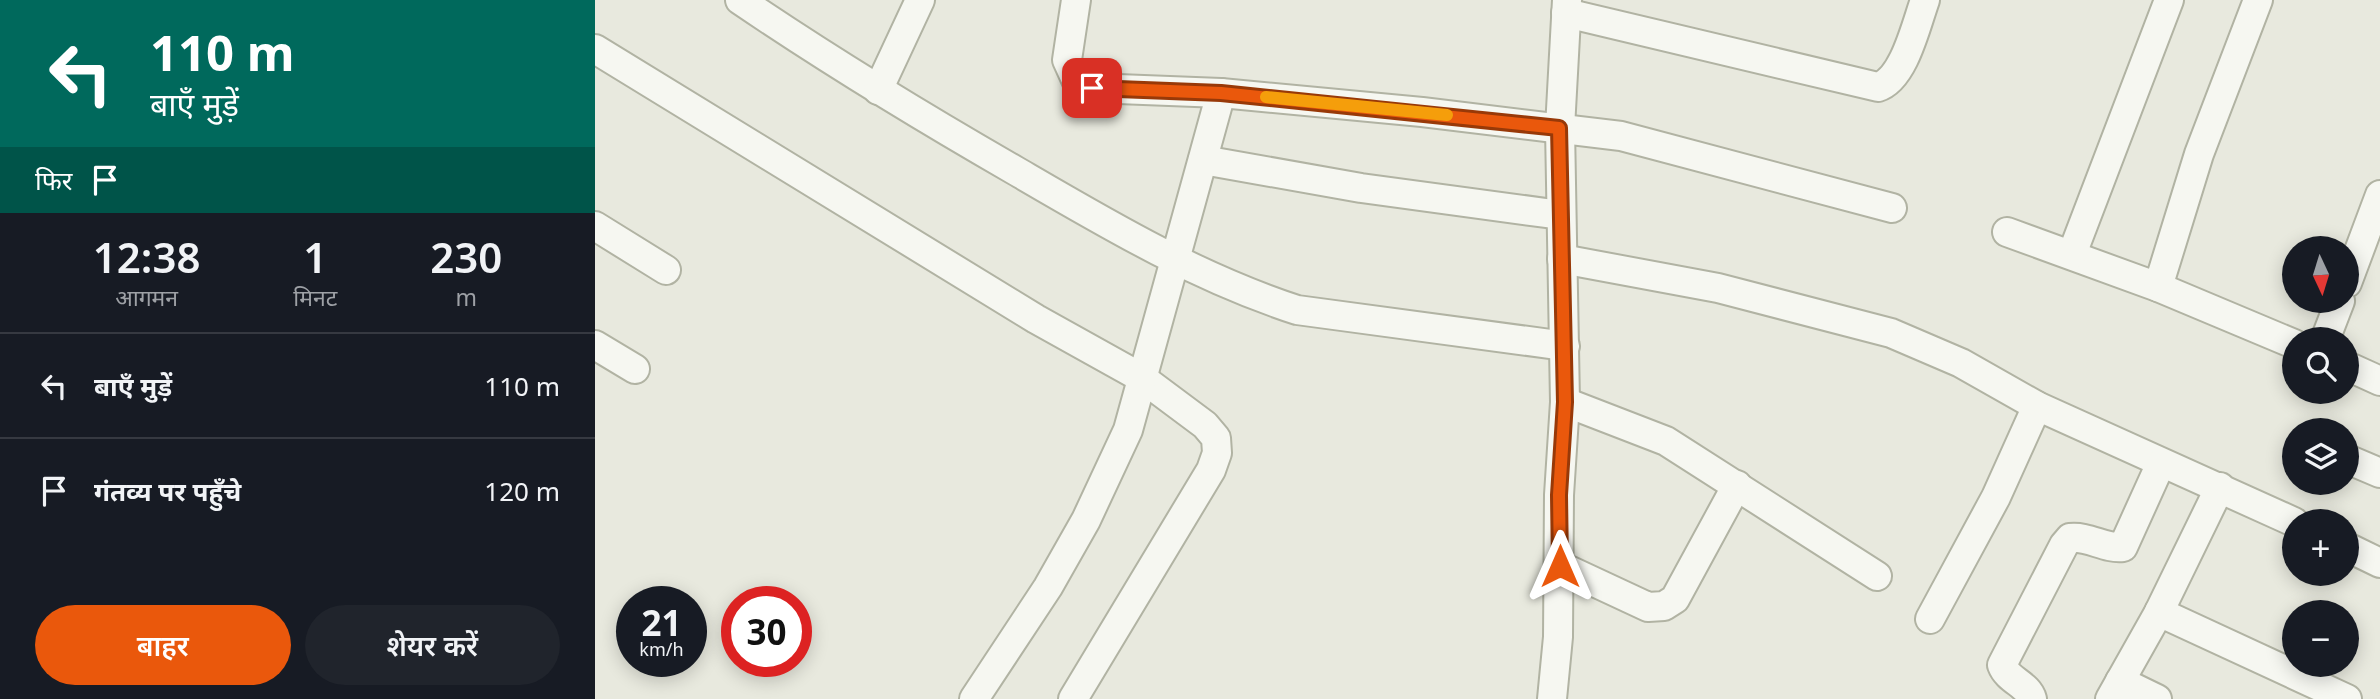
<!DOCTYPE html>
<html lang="hi">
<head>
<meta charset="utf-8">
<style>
  :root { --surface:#171b24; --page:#20242c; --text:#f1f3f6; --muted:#9ea1a6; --line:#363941; --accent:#ea580c }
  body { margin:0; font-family:"Noto Sans","Noto Sans Devanagari",sans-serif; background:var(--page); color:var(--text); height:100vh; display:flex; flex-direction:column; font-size:26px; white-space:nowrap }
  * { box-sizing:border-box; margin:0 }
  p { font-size:23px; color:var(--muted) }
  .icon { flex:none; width:38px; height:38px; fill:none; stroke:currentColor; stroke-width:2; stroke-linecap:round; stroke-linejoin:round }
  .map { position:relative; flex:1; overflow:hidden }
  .panel { display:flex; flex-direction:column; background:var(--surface); width:595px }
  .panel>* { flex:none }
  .guide { background:#00695c; color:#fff; overflow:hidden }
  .needle { width:46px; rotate:176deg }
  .fabs { position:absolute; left:1687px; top:236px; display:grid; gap:14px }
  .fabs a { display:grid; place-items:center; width:77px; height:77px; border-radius:50%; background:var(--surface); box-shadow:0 4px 18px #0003; font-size:35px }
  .speed { position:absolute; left:21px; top:586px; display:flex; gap:14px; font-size:35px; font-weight:700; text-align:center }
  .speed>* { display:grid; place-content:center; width:91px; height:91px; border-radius:50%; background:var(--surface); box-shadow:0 4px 18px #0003; line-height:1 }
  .speed small { font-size:18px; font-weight:400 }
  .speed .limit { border:10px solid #d22; background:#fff; color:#111 }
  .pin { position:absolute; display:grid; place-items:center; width:60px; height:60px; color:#fff; margin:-30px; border-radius:14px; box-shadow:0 4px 10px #0006 }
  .me { position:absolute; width:77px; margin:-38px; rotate:0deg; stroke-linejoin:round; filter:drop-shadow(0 0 5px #0008) }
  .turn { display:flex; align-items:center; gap:24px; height:147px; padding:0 35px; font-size:32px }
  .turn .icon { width:91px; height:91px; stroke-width:2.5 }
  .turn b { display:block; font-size:49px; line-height:60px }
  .then { display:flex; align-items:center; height:66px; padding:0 35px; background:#0003; gap:14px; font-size:26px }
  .eta { display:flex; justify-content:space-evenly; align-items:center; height:119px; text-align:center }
  .eta b { font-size:42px; font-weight:600; line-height:49px }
  .primary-button { display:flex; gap:14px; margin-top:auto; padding:14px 35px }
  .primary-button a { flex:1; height:80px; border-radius:42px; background:var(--accent); color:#fff; font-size:28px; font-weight:600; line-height:80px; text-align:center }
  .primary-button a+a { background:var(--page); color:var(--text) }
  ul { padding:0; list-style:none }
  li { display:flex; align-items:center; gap:21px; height:105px; padding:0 35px; border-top:2px solid var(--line) }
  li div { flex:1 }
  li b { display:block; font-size:26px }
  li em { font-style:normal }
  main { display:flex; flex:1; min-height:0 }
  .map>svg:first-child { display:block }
</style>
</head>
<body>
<main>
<section class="panel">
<div class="guide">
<div class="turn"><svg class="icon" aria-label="left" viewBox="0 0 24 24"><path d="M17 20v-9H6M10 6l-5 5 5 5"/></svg><div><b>110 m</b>बाएँ मुड़ें</div></div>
<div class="then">फिर<svg class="icon" aria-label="arrive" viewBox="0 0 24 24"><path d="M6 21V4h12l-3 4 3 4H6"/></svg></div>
</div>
<div class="eta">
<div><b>12:38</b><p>आगमन</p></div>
<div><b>1</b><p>मिनट</p></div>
<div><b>230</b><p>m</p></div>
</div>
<ul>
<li><svg class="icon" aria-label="left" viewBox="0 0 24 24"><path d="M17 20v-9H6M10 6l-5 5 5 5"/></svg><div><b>बाएँ मुड़ें</b></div><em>110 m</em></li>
<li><svg class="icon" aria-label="arrive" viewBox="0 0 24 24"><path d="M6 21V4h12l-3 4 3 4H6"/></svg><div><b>गंतव्य पर पहुँचे</b></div><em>120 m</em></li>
</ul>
<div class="primary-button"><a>बाहर</a><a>शेयर करें</a></div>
</section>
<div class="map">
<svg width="1785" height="699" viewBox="0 0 1785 699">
  <rect width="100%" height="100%" fill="#e8e9de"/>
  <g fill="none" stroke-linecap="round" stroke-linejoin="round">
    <!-- street casing -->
    <g stroke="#b1b3a3" stroke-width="32">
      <g id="street">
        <path d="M145,0C235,61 327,117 421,171C512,224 601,277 702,310L970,346"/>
        <polyline points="481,0 472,60 482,82 497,88 626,93 827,112 1026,136 1297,208"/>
        <path d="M971,13L1283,87C1309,79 1321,25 1330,0"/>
        <polyline points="0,49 441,319 547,378 610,425 621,438 622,453 616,470 478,699"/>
        <polyline points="283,90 325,0"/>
        <polyline points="608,160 766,188 966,215"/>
        <polyline points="0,226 71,270"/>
        <polyline points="1412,232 1563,287 1699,344"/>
        <polyline points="1477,254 1574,0"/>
        <polyline points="967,259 1123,288 1296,333 1366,363 1442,406 1699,522"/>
        <polyline points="1752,283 1785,195"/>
        <polyline points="1563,287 1604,154 1663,0"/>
        <polyline points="1730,340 1745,301"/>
        <polyline points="0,345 40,369"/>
        <polyline points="1752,366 1785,381"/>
        <polyline points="970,402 1071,441 1282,576"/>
        <polyline points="1752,459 1785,473"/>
        <polyline points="1752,547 1785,563"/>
        <polyline points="965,566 1053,607 1069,606 1080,599 1142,485"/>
        <polyline points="1564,612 1752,699"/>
        <polyline points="1335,619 1401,497 1442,406"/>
        <polyline points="1525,681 1562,699"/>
        <polyline points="379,699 453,587 491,520 533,430 626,93"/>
        <polyline points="957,699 963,637 964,495 970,402 965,128 972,0"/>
        <path d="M1437,699C1433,684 1413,681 1407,665L1469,545L1475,538C1494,536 1510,549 1528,547L1566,463"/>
        <polyline points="1515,699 1564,612 1625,487"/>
      </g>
    </g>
    <!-- street -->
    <use href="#street" stroke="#f6f7f1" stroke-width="28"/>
  </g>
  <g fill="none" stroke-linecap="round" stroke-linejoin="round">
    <!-- route casing -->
    <g stroke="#983908" stroke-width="18">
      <polyline id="route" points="497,88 626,93 964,128 970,402 964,495 965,566"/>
    </g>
    <!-- route -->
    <use href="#route" stroke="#ea580c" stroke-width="12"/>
    <!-- slow -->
    <polyline stroke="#f59e0b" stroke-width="12" points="671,97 852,115"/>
  </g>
</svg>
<div class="fabs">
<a><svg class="needle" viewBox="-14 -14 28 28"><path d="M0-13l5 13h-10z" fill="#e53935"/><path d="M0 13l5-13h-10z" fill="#9ea1a6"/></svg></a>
<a><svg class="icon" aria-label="search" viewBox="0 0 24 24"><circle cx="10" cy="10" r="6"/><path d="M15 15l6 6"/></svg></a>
<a><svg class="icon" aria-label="layers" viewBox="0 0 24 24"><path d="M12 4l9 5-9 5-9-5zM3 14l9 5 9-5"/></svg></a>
<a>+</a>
<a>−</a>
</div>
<div class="speed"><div>21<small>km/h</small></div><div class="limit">30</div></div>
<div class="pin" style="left:497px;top:88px;background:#d93025"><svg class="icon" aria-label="arrive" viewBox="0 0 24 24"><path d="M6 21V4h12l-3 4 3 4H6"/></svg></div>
<svg class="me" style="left:965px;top:566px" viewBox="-20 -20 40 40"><path d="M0-17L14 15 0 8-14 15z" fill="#ea580c" stroke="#fff" stroke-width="4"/></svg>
</div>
</main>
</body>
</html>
